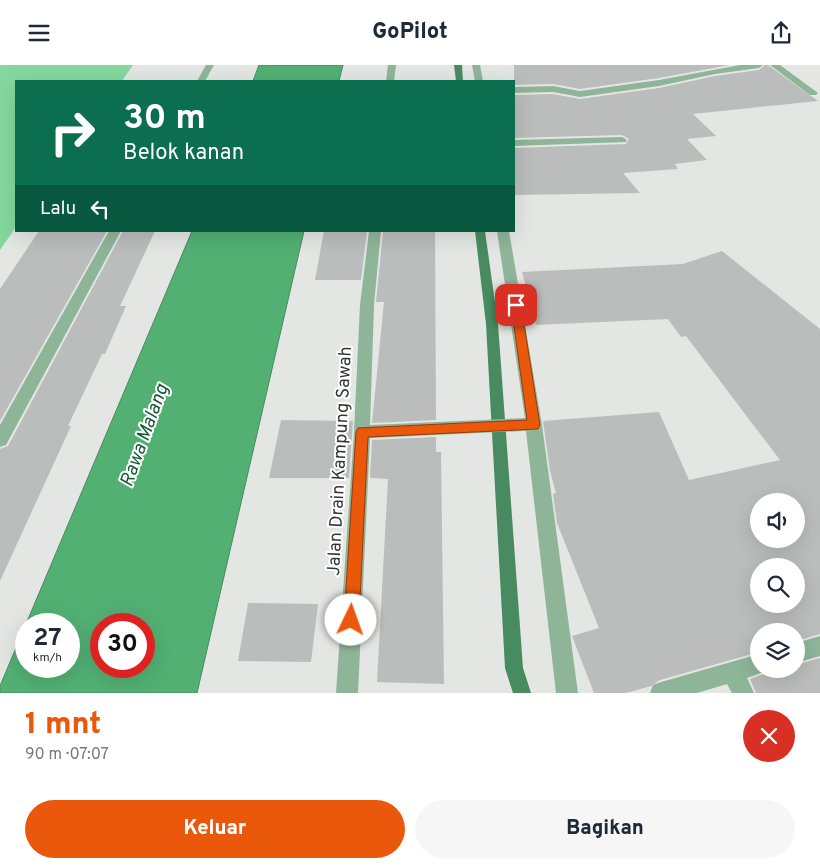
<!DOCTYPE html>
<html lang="id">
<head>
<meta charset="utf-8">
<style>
  :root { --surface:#fff; --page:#f6f6f7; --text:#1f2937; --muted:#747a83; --accent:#ea580c }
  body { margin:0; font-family:Overpass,sans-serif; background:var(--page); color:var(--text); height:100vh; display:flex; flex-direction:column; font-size:19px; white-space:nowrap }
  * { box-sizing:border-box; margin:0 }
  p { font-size:16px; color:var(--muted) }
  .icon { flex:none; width:28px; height:28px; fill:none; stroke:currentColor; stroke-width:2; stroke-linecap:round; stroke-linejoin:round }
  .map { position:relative; height:628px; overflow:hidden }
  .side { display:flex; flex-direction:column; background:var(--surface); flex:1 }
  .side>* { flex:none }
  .hud { position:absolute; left:15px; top:15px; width:500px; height:152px; border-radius:0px; box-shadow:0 5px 20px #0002; background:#0b6e4f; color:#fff; overflow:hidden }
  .tools { position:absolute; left:750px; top:428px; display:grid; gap:10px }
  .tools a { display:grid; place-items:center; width:55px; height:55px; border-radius:50%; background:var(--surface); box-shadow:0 5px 20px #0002; font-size:25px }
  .speed { position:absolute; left:15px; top:548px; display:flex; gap:10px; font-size:25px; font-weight:700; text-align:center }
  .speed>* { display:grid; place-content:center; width:65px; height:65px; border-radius:50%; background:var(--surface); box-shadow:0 5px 20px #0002; line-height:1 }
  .speed small { font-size:12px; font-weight:400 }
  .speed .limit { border:8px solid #d22; background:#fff; color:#111 }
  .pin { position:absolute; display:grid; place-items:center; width:42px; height:42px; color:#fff; margin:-21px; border-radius:10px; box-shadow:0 2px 8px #0006 }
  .me { position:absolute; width:55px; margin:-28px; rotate:3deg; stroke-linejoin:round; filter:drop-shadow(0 0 4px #0008) }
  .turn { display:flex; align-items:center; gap:18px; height:105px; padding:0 25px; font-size:22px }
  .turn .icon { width:65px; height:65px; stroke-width:2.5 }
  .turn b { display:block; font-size:35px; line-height:42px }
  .then { display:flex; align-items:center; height:48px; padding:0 25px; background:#0003; gap:10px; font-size:19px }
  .round { display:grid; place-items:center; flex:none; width:52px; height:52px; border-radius:26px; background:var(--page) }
  .overview { display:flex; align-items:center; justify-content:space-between; height:85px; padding:0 25px }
  h1 { font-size:30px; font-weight:800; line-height:38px; color:var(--accent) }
  .primary-button { display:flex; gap:10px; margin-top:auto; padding:10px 25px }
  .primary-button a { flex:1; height:58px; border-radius:30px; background:var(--accent); color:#fff; font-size:20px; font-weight:800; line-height:58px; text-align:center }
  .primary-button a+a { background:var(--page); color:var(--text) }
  header { display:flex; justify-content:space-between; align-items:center; height:65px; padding:0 25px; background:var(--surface); font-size:22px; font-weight:800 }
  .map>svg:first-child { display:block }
</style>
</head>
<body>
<header><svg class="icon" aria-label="menu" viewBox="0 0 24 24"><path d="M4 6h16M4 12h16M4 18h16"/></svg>GoPilot<svg class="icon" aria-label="share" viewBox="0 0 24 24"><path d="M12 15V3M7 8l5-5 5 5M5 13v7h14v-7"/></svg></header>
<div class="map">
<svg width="820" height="628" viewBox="0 0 820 628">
  <rect width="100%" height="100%" fill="#e3e6e3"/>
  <!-- green -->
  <polygon fill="#84d89e" points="0,0 133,0 122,16 16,16 16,162 0,185"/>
  <!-- water -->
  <g fill="#52b073" stroke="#498b61" fill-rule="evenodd">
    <polygon points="259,0 343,0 339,16 253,16"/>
    <path d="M192,166H304L197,628H0V621L26,559V601H69V559H26ZM101,559H144V601H101Z"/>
  </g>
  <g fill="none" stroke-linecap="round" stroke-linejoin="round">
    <!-- stream -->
    <g fill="#498b61" fill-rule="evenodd">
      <polygon points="454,0 462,0 463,16 456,16"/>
      <polygon points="475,166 485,166 498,259 523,603 531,628 513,628 505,603 486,259"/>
    </g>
  </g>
  <!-- building -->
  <g fill="#babdbb" fill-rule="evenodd">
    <polygon points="514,0 730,0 659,13 580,24 553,19 514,20"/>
    <polygon points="765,0 768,0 818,36 693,49 716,71 687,74 707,95 675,99 678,104 623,108 640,128 514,130 514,83 626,79 629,74 622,70 514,73 514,30 553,29 580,34 659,23 715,11 759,5"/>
    <polygon points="39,166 107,166 0,356 0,224"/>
    <polygon points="123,166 155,166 120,241 126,241 105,289 102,289 68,361 71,361 0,516 0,384 8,381"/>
    <polygon points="324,166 367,166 361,215 315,215"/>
    <polygon points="383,166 435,166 436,355 372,358 384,237 376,237"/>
    <path d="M722,186L820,264V569L796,576V566H759V587L660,615L651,621L626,628H594L572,571L599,563L557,458L553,429L556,428L550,406L543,356L659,347L689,415L780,395L686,271L681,272L668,254L536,260L522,207L683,199ZM759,436H796V474H759ZM759,501H796V539H759Z"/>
    <polygon points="281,355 353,356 349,413 269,413"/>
    <polygon points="436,372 436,387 441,387 444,619 377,617 388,414 370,413 372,375"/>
    <polygon points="248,538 318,539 311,597 238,596"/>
    <polygon points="820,593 820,628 756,628 750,614 767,608 770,604 796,604 796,600"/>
  </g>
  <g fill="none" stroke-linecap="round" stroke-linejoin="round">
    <!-- street -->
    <g fill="#8fb599" fill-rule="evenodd">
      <polygon points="206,0 214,0 205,16 197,16"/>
      <polygon points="388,0 396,0 394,16 386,16"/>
      <polygon points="472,0 480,0 483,16 475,16"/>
      <polygon points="740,0 763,0 759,3 715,9 659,21 580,32 553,27 514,28 514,22 553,21 580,26 659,15"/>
      <polygon points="770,0 780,0 818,28 816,30 810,30"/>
      <polygon points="622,72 627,75 626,77 514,81 514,75"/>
      <polygon points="109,166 121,166 6,380 0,382 0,360"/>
      <polygon points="369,166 381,166 374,240 370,360 525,353 497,166 509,166 542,360 578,628 556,628 526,366 523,366 370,373 358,628 336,628 354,367 360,240"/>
      <polygon points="820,571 820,591 796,598 796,578"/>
      <polygon points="759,589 759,604 768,604 766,606 747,613 754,628 732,628 727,619 697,628 650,628 653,620 661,617"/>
    </g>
  </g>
  <!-- route -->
  <polygon fill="#ea580c" stroke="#983908" points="516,236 521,240 540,360 538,364 368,372 359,555 356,560 351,562 346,560 344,555 356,367 358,363 527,355 511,240"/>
  <g text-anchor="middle" stroke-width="4" stroke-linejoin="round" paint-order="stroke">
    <!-- street labels -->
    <g font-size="18" fill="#353636" stroke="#fff">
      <text transform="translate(339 396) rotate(-87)" y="6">Jalan Drain Kampung Sawah</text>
    </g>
    <!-- water labels -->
    <g font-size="19" font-style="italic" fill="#165a32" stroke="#fff">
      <text transform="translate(143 370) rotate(-70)" y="7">Rawa Malang</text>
    </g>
  </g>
</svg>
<div class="tools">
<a><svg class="icon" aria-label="sound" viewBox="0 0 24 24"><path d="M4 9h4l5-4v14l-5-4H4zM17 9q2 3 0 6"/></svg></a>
<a><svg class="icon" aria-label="search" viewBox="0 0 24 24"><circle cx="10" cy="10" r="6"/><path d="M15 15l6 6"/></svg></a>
<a><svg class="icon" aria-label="layers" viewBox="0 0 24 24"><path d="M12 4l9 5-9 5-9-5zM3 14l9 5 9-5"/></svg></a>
</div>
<div class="speed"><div>27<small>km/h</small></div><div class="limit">30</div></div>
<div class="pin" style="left:516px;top:240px;background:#d93025"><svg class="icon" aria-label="arrive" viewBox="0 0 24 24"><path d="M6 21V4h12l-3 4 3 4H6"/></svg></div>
<svg class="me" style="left:351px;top:555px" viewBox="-20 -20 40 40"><circle r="19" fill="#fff"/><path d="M0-13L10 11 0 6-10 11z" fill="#ea580c"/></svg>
<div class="hud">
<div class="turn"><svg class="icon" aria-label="right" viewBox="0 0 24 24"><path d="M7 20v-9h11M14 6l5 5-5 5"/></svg><div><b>30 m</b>Belok kanan</div></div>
<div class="then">Lalu<svg class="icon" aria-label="left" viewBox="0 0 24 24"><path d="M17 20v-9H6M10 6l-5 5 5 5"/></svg></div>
</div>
</div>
<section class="side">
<div class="overview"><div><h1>1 mnt</h1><p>90 m · 07:07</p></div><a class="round" style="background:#d93025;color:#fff"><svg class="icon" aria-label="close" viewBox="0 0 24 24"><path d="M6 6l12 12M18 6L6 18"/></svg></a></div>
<div class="primary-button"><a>Keluar</a><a>Bagikan</a></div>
</section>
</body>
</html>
